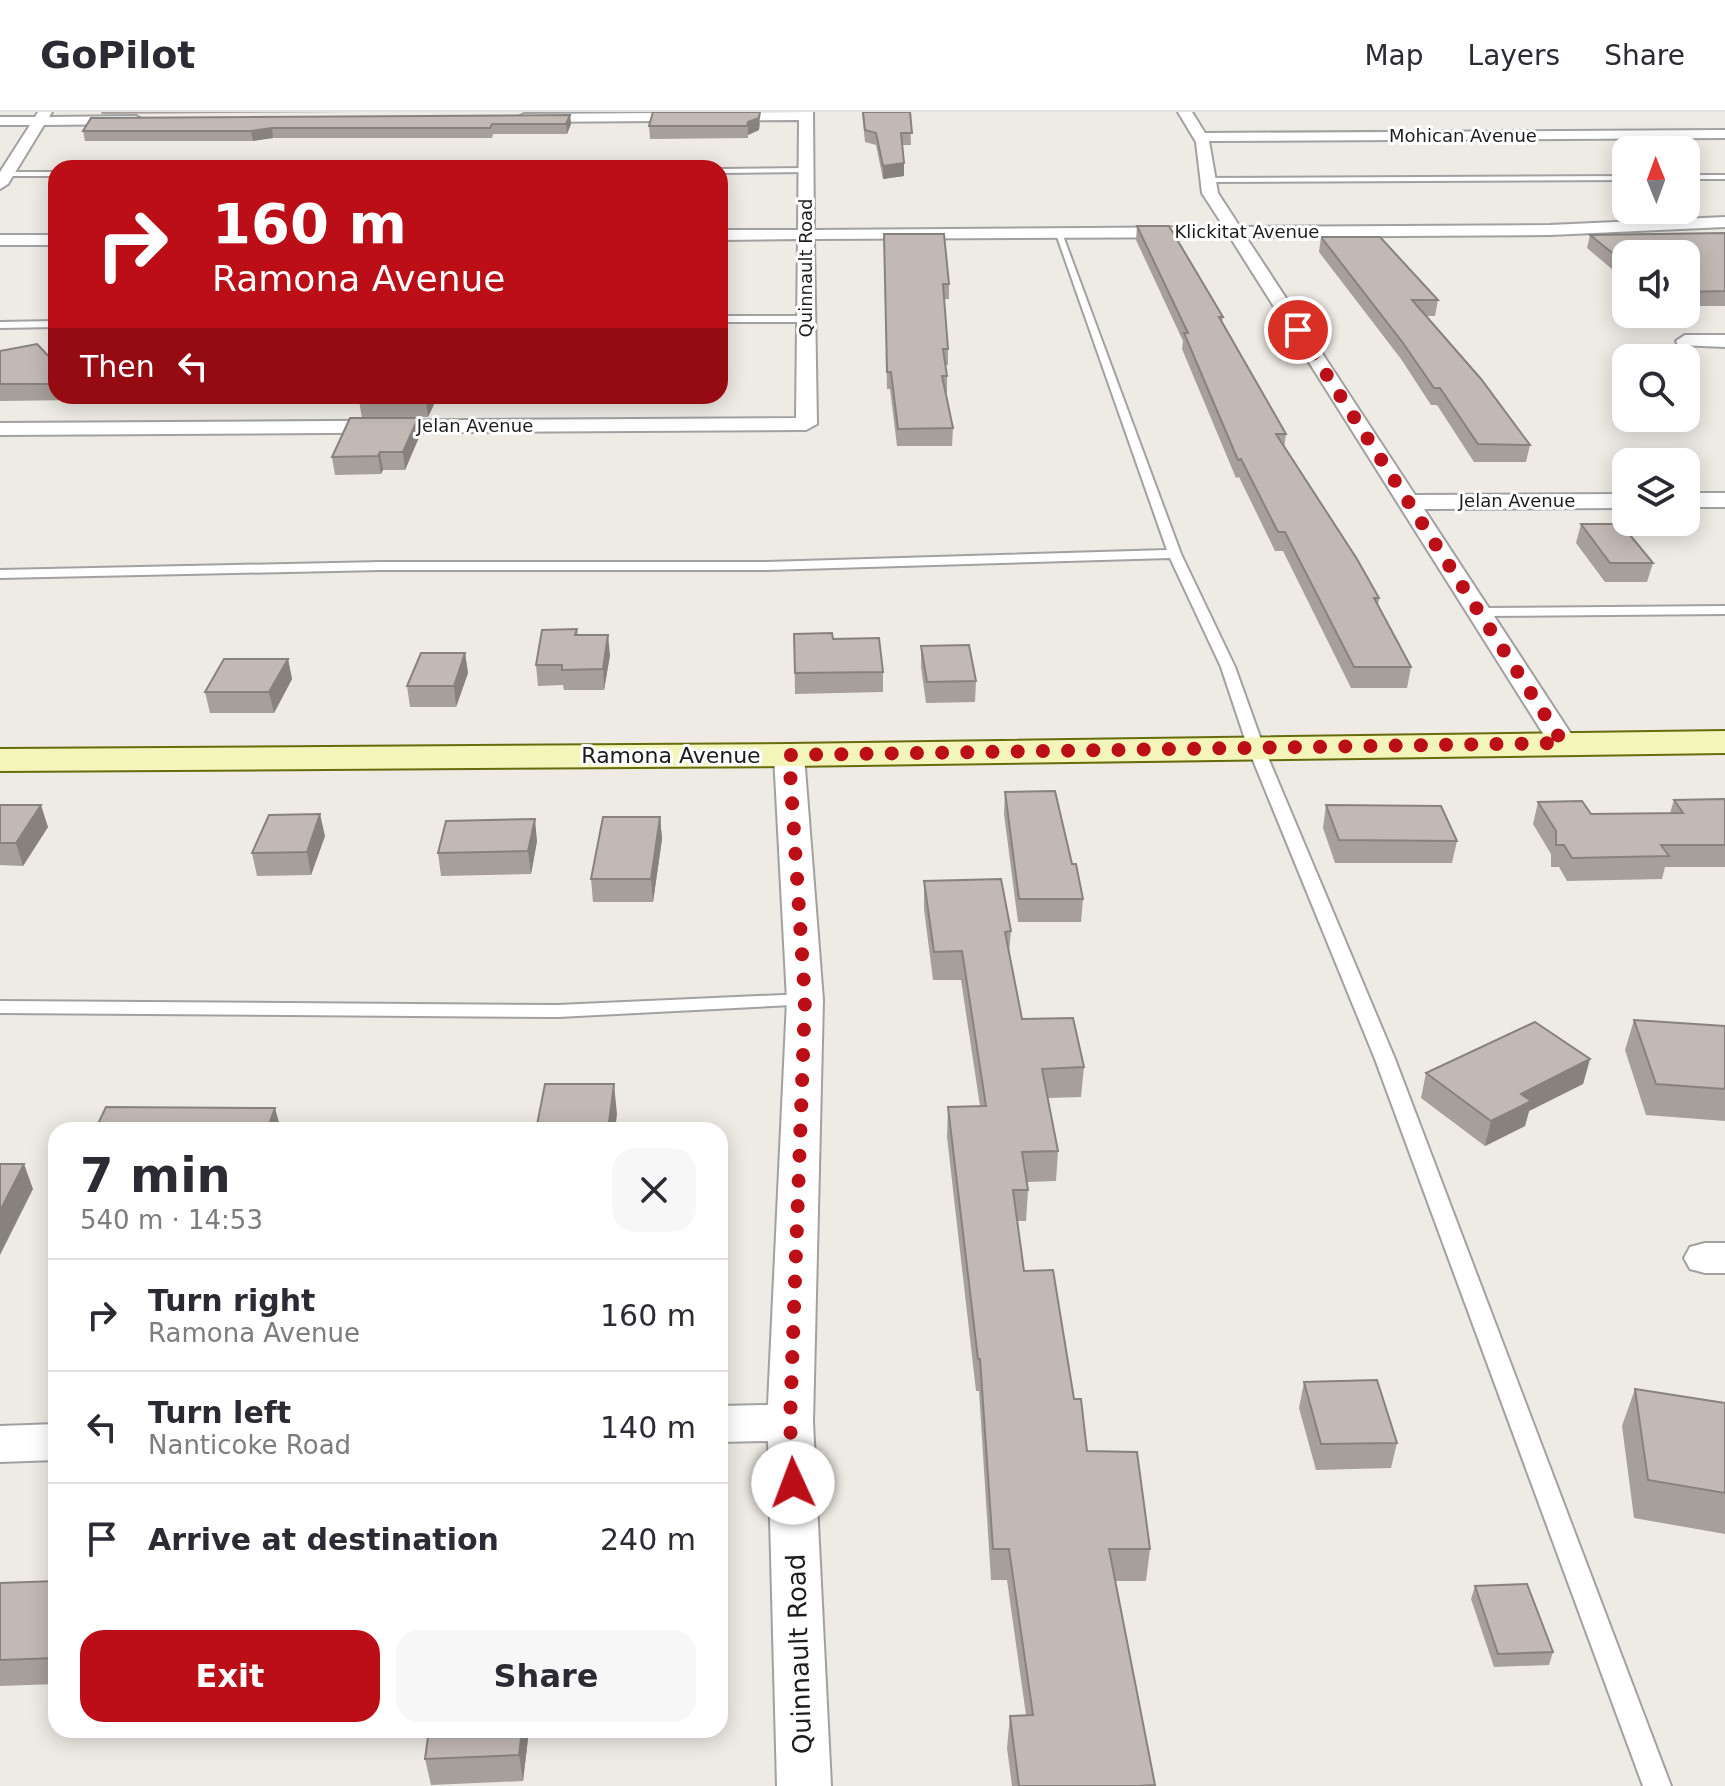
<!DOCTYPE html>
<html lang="en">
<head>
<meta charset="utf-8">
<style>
  :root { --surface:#fff; --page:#f7f7f7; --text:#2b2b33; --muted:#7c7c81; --line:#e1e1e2; --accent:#bc0e16 }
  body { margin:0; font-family:"DejaVu Sans",sans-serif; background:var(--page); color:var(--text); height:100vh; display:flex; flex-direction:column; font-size:30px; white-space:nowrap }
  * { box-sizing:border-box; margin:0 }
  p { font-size:26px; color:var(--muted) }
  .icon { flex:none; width:44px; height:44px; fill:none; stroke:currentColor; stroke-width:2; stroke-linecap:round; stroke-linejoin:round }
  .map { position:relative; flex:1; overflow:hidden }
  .sheet { position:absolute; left:48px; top:1010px; width:680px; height:616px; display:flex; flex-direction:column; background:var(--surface); border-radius:24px; box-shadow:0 4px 20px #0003 }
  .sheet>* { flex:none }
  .banner { position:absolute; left:48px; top:48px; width:680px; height:244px; border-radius:24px; box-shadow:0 4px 20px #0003; background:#bc0e16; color:#fff; overflow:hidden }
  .needle { width:52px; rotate:359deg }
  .tools { position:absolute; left:1612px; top:24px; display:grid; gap:16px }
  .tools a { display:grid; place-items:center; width:88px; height:88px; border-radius:16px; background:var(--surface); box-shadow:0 4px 20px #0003; font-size:40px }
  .pin { position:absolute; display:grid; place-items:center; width:68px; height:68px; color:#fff; margin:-34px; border:4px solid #fff; border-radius:50%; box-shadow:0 2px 8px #0007 }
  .me { position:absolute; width:88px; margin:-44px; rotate:358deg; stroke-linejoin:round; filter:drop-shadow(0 0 6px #0008) }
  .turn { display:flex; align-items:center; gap:28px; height:168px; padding:0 32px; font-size:36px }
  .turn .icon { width:104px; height:104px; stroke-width:2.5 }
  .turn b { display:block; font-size:56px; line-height:68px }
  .then { display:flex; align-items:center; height:76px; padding:0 32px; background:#0003; gap:16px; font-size:30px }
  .round { display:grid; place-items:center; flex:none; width:84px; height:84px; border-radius:24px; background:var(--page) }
  .head { display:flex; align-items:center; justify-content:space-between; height:136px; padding:0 32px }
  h1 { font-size:48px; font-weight:700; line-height:60px }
  .action { display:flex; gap:16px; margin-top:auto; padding:16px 32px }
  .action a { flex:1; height:92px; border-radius:24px; background:var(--accent); color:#fff; font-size:32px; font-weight:700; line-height:92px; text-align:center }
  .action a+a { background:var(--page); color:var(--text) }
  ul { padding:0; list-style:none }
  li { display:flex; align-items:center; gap:24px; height:112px; padding:0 32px; border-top:2px solid var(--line) }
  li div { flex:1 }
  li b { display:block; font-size:30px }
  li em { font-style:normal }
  header { display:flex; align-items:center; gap:48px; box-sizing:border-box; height:112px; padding:0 40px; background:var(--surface); border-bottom:2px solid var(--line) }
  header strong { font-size:38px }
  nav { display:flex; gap:44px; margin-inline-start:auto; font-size:28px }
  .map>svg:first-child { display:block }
</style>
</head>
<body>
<header>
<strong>GoPilot</strong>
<nav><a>Map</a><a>Layers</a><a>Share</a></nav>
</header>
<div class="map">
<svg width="1725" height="1674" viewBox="0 0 1725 1674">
  <rect width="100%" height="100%" fill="#eeeae4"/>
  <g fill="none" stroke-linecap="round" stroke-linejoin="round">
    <!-- lane casing -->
    <g stroke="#a1a1a1" stroke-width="4">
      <g id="lane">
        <polygon points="809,56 806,60 720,61 720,57"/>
        <rect x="0" y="60" width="56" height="4"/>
        <rect x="1686" y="63" width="39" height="4"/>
        <polygon points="1626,64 1626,68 1205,70 1201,68 1205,66"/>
        <polygon points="1055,119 1062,121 1181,442 1235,555 1264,636 1395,947 1671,1674 1643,1674 1375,947 1248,636 1221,555 1170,446 767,458 381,458 0,466 0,458 381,450 767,450 1167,438"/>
        <polygon points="720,204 806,204 811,207 806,210 720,210"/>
        <polygon points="56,209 56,215 0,216 0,210"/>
        <polygon points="1725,494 1725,502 1481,504 1474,500 1481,496"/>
        <polygon points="805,882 814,888 812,892 558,905 0,901 0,889 558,893"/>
      </g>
    </g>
    <!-- street casing -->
    <g stroke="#a1a1a1" stroke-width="4">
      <g id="street">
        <polygon points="38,0 52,0 49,5 136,4 143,8 136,12 44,13 8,72 0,77 0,60 30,13 0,13 0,5 35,5"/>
        <polygon points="813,0 814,118 1224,115 1202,81 1196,30 1178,0 1192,0 1205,21 1725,18 1725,26 1209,29 1218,81 1240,115 1550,113 1725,105 1725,115 1550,123 1246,125 1415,383 1626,382 1626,396 1424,397 1577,631 1573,637 1563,640 1553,637 1549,631 1230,125 814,127 817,312 806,318 0,323 0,311 796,306 798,127 720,128 720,118 798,118 799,8 524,10 517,6 524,2"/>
        <rect x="0" y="123" width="56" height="10"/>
        <polygon points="1685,223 1725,223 1725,235 1678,233 1676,229"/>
        <rect x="1686" y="381" width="39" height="14"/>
        <polygon points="789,634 799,637 804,643 823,888 813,1310 831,1674 777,1674 768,1329 720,1330 720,1294 768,1293 787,888 774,643 779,637"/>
        <polygon points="1705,1131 1725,1131 1725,1161 1705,1161 1690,1157 1684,1146 1690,1135"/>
        <polygon points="56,1312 56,1348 0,1350 0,1314"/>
      </g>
    </g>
    <!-- secondary casing -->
    <g stroke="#666c0c" stroke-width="4">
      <polygon id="secondary" points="1725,619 1725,641 789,654 0,659 0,637 789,632"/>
    </g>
    <!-- lane -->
    <use href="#lane" fill="#fff" fill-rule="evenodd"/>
    <!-- street -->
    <use href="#street" fill="#fff" fill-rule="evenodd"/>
    <!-- secondary -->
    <use href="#secondary" fill="#f4f5bb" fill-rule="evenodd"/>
  </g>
  <!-- wall -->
  <g fill="#a79f9b">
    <polygon points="101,0 354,0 102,2"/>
    <polygon points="862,0 910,0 911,33 902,33 904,64 883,67 876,33 865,30"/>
    <polygon points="570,3 571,12 567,22 493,22 492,26 273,26 253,29 85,29 83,19"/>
    <polygon points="760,11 759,18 748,23 748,26 650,27 649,14"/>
    <polygon points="1137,114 1223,205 1222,211 1286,322 1284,336 1379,486 1378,493 1411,555 1407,576 1351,576 1283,439 1275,439 1239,365 1236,366 1182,237 1183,229 1136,128"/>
    <polygon points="1725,121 1725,194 1686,194 1686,142 1626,142 1626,169 1587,136 1590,123"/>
    <polygon points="884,122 949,172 949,187 944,187 948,237 948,253 945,253 947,264 947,281 946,281 953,316 952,334 897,334 890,277 887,277"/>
    <polygon points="1321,125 1438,188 1435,204 1426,204 1530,333 1526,350 1474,350 1437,293 1431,293 1401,247 1319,140"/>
    <polygon points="0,239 56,252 56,284 77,284 78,288 0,289"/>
    <polygon points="361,284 438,284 428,305 362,306 359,289"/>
    <polygon points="420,323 405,358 383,358 381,362 335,363 332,345"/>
    <polygon points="1581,412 1653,451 1647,470 1605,470 1576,431"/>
    <polygon points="577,517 578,523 610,543 604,578 564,578 563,573 538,574 536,553"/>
    <polygon points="794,522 833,527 883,560 883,580 795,582"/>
    <polygon points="921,534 976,569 975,590 926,591 921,555"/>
    <polygon points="465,541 468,561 456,595 410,595 407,574"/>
    <polygon points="288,547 292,567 274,601 210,601 205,580"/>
    <polygon points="1005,680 1072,752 1083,787 1081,810 1018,810 1004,702"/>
    <polygon points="1725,687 1725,755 1665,755 1662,767 1567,769 1559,755 1551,755 1551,742 1533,712 1538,690 1591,702 1670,701 1674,688"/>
    <polygon points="0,693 48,715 23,754 0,753"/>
    <polygon points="1326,693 1457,729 1452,751 1335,751 1323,716"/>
    <polygon points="660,705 662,727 653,790 593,790 591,767"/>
    <polygon points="325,724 311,763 257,764 252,741"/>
    <polygon points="537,729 531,762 441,764 438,741"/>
    <polygon points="924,769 1011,819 1009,841 1022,907 1084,955 1081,985 1048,986 1058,1039 1056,1069 1027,1070 1028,1078 1026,1109 1017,1109 1024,1159 1074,1287 1087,1339 1150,1437 1146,1469 1115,1469 1154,1674 1012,1674 1007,1636 1010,1604 1026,1603 1007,1468 991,1468 979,1279 976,1279 947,1025 948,995 980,994 961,868 933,868 924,797"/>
    <polygon points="1634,908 1725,914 1725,1009 1646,1003 1625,938"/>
    <polygon points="1590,947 1583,972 1529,999 1525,1014 1485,1034 1421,986 1426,961"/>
    <polygon points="1304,1270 1397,1331 1391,1356 1316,1358 1299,1296"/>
    <polygon points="1635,1277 1725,1291 1725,1422 1634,1406 1622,1314"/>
    <polygon points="56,1469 56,1572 0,1574 0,1471"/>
    <polygon points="1475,1474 1553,1540 1549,1553 1494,1555 1471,1487"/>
    <polygon points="529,1618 523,1669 431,1673 425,1647"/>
  </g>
  <!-- shaded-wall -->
  <g fill="#88827e">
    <polygon points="760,0 759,18 748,23 748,26 748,10"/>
    <polygon points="570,3 571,12 567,22 566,12"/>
    <polygon points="272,16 273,26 253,29 251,19"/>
    <polygon points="904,51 904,64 883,67 883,54"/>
    <polygon points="428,284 438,284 428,305 426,288"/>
    <polygon points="418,306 420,323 405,358 403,340"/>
    <polygon points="380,340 383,358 381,362 378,344"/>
    <polygon points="608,523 610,543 604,578 603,557"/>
    <polygon points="465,541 468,561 456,595 454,574"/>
    <polygon points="288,547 292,567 274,601 269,580"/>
    <polygon points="41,693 48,715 23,754 16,731"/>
    <polygon points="320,702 325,724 311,763 307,740"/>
    <polygon points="660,705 662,727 653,790 651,767"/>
    <polygon points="535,707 537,729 531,762 528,739"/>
    <polygon points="1590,947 1583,972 1529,999 1525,1014 1485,1034 1491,1009 1521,982"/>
    <polygon points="614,972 617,1002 615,1018 608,1018"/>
    <polygon points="275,996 281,1018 267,1018"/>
    <polygon points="24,1052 33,1077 0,1143 0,1099"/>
    <polygon points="522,1618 529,1618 523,1669 519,1643"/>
  </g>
  <!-- building -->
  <g fill="#c2b9b4" stroke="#88827e" stroke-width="2">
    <polygon points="653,0 760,0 759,6 748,10 747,14 649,14"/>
    <polygon points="863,0 910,0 912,21 901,21 904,51 883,54 876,21 865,18"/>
    <polygon points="570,3 566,12 492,12 490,16 272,16 251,19 83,19 91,6"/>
    <polygon points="1137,114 1169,114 1223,205 1219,205 1286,322 1276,322 1357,447 1379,486 1374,486 1411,555 1354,555 1285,420 1278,420 1241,347 1238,348 1184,221 1188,221"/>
    <polygon points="1725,121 1725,179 1686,180 1686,142 1626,142 1626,152 1590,123"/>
    <polygon points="884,122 944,122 949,172 943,172 948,237 943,237 947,264 942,264 953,316 898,317 891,260 887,260"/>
    <polygon points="1321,125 1380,125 1438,188 1412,188 1481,267 1530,333 1478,332 1440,276 1434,276 1403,231"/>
    <polygon points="37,232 56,252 56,272 0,272 0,239"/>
    <polygon points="361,284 428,284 426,288 359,289"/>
    <polygon points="350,306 418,306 403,340 380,340 378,344 332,345"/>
    <polygon points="1581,412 1621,412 1653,451 1610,451"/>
    <polygon points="577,517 575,523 608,523 603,557 562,558 562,553 536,553 542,518"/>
    <polygon points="832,521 833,527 879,526 883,560 795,561 794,522"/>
    <polygon points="969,533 976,569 927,570 921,534"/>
    <polygon points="421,541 465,541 454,574 407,574"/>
    <polygon points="224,547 288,547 269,580 205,580"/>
    <polygon points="1055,679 1072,752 1076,752 1083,787 1019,787 1005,680"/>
    <polygon points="1725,687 1725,733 1661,733 1669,744 1572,746 1564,733 1556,733 1556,719 1538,690 1582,689 1591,702 1683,701 1674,688"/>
    <polygon points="0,693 41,693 16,731 0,731"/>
    <polygon points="1326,693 1441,694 1457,729 1339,728"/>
    <polygon points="320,702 307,740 252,741 269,703"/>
    <polygon points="603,705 660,705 651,767 591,767"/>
    <polygon points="535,707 528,739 438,741 446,709"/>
    <polygon points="1001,767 1011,819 1005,820 1022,907 1073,906 1084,955 1042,957 1058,1039 1022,1040 1028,1078 1013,1078 1024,1159 1053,1158 1074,1287 1081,1287 1087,1339 1137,1340 1150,1437 1109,1437 1155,1673 1137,1674 1019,1674 1010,1604 1033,1603 1009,1437 993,1437 980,1247 978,1247 948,995 986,994 962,839 934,840 924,769"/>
    <polygon points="1634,908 1725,914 1725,977 1656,972"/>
    <polygon points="1535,910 1590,947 1521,982 1531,989 1491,1009 1426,961"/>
    <polygon points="545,972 614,972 608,1018 536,1018"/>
    <polygon points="106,995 275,996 267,1018 95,1018"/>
    <polygon points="0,1052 24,1052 0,1099"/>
    <polygon points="1377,1268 1397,1331 1321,1332 1304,1270"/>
    <polygon points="1635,1277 1725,1291 1725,1381 1648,1368"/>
    <polygon points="56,1469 56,1546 0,1548 0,1471"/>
    <polygon points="1527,1472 1553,1540 1498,1542 1475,1474"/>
    <polygon points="429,1618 522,1618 519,1643 425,1647"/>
  </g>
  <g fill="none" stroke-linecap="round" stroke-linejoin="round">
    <!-- route -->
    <polyline stroke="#bc0e16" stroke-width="14" stroke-dasharray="0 25.2" points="793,1371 790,1310 805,888 789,643 1563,631 1298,218"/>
  </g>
  <g text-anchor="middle" stroke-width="6" stroke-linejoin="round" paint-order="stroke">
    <!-- far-street labels -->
    <g font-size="18" fill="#1d1d1d" stroke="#fff">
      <text x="1463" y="30">Mohican Avenue</text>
      <text x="1247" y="126">Klickitat Avenue</text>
      <text transform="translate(806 156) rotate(-90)" y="6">Quinnault Road</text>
      <text x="475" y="320">Jelan Avenue</text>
      <text x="1517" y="395">Jelan Avenue</text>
    </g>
    <!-- street labels -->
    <g font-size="22" fill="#1d1d1d" stroke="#fff">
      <text x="671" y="651">Ramona Avenue</text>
    </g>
    <!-- near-street labels -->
    <g font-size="26" fill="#1d1d1d" stroke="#fff">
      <text transform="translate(799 1542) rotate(-92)" y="9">Quinnault Road</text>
    </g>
  </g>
</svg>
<div class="tools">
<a><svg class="needle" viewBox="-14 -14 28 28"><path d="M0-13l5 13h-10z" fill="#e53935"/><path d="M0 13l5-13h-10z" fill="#7c7c81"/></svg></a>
<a><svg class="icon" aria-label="sound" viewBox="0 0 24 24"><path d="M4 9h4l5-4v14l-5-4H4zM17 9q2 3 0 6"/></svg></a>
<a><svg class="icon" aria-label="search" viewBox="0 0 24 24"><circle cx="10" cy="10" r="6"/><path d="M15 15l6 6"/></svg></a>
<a><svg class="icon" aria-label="layers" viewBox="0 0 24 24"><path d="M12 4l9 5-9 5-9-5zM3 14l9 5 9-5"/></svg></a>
</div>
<div class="pin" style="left:1298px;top:218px;background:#d93025"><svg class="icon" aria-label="arrive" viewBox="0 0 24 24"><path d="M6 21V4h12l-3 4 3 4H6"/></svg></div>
<svg class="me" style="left:793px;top:1371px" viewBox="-20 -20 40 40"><circle r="19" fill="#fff"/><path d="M0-13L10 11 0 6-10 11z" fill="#bc0e16"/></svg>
<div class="banner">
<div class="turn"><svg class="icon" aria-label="right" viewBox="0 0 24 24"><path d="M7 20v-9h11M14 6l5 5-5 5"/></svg><div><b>160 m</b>Ramona Avenue</div></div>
<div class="then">Then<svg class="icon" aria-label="left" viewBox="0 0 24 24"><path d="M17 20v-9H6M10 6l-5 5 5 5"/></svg></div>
</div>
<section class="sheet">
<div class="head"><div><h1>7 min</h1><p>540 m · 14:53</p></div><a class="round"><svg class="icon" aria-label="close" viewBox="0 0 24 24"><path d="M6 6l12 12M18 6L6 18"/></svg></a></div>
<ul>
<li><svg class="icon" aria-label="right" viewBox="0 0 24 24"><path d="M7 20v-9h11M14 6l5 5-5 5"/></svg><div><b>Turn right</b><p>Ramona Avenue</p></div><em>160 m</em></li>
<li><svg class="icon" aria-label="left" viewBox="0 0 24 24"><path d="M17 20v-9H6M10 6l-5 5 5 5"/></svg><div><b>Turn left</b><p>Nanticoke Road</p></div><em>140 m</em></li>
<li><svg class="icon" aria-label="arrive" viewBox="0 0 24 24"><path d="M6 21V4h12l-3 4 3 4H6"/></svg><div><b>Arrive at destination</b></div><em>240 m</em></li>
</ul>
<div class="action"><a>Exit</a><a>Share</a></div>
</section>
</div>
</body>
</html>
